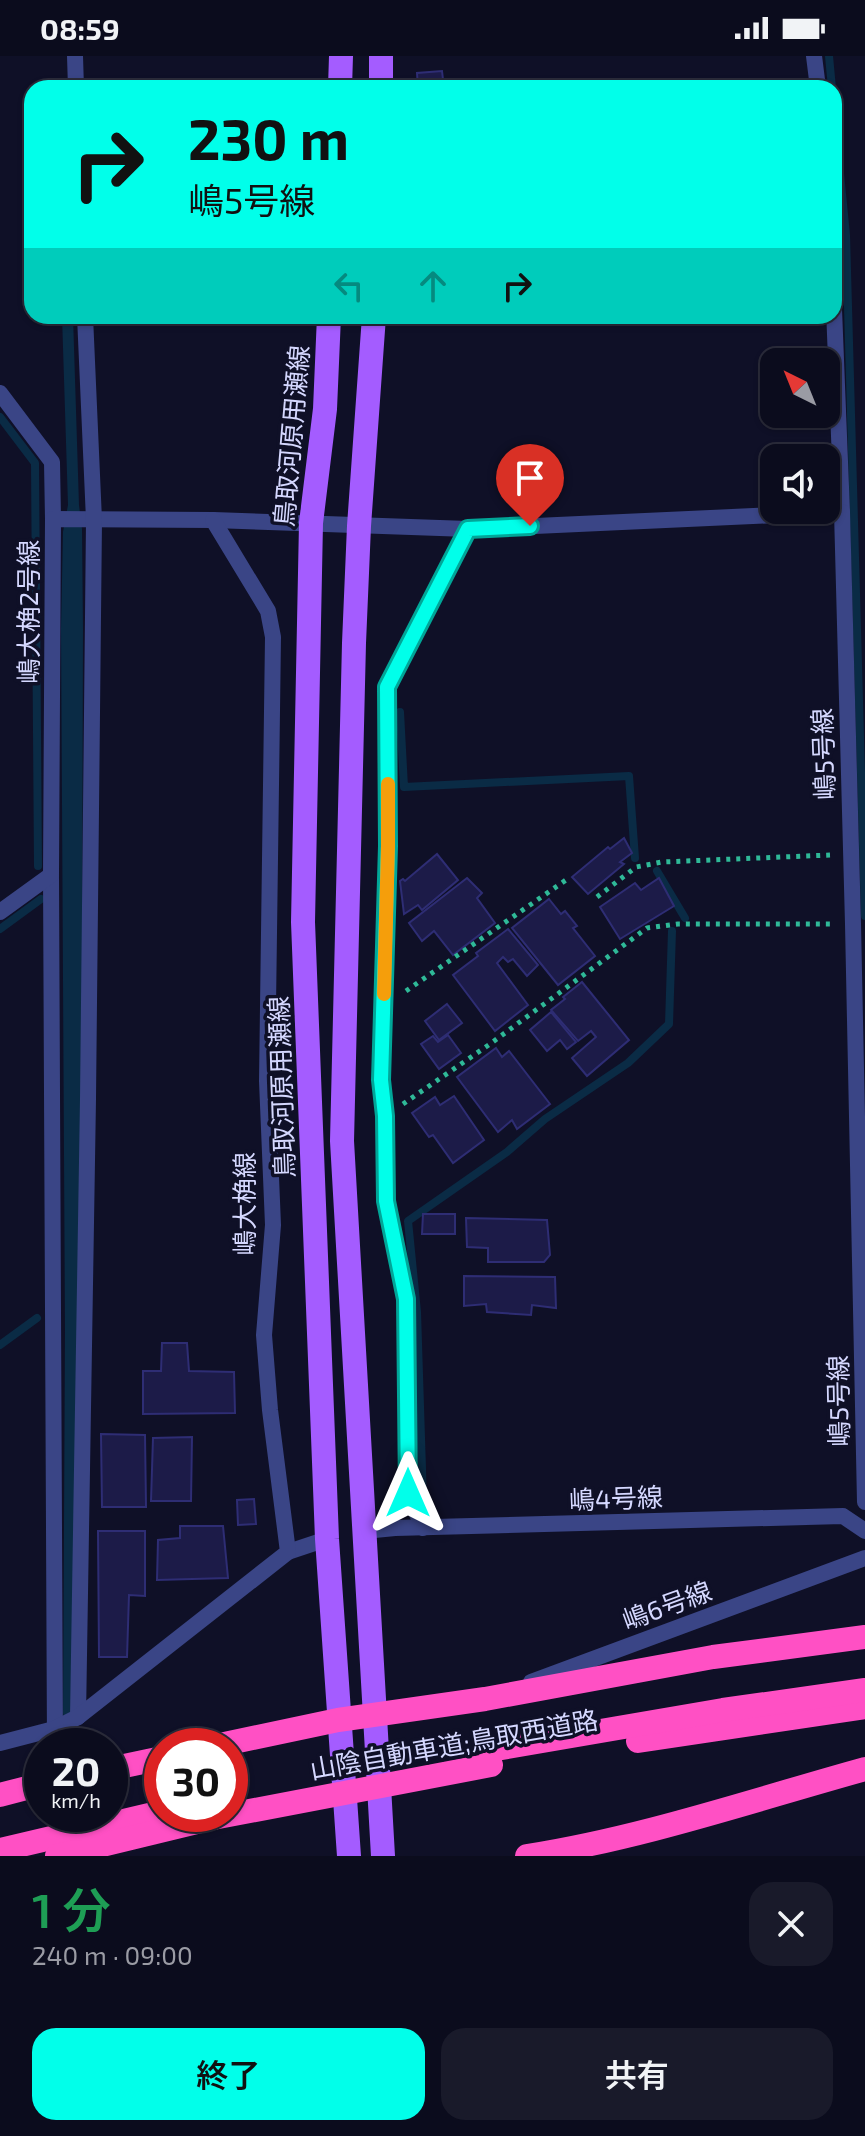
<!DOCTYPE html>
<html lang="ja">
<head>
<meta charset="utf-8">
<style>
  :root { --surface:#0b0c1d; --page:#191a2a; --text:#f1f3f6; --muted:#9a9ba4; --line:#2b2c3b; --accent:#01ffea }
  body { margin:0; font-family:"Exo 2","Noto Sans JP",sans-serif; background:var(--page); color:var(--text); height:100vh; display:flex; flex-direction:column; font-size:30px; white-space:nowrap }
  * { box-sizing:border-box; margin:0 }
  p { font-size:26px; color:var(--muted) }
  .icon { flex:none; width:44px; height:44px; fill:none; stroke:currentColor; stroke-width:2; stroke-linecap:round; stroke-linejoin:round }
  .map { position:relative; height:1800px; overflow:hidden }
  .panel { display:flex; flex-direction:column; background:var(--surface); flex:1 }
  .panel>* { flex:none }
  .hud { position:absolute; left:24px; top:24px; width:818px; height:244px; border-radius:24px; box-shadow:0 2px 6px #0004,0 0 0 2px var(--line); background:#01ffea; color:#111; overflow:hidden }
  .needle { width:52px; rotate:317deg }
  .fabs { position:absolute; left:760px; top:292px; display:grid; gap:16px }
  .fabs a { display:grid; place-items:center; width:80px; height:80px; border-radius:16px; background:var(--surface); box-shadow:0 2px 6px #0004,0 0 0 2px var(--line); font-size:40px }
  .speed { position:absolute; left:24px; top:1672px; display:flex; gap:16px; font-size:40px; font-weight:700; text-align:center }
  .speed>* { display:grid; place-content:center; width:104px; height:104px; border-radius:50%; background:var(--surface); box-shadow:0 2px 6px #0004,0 0 0 2px var(--line); line-height:1 }
  .speed small { font-size:20px; font-weight:400 }
  .speed .limit { border:12px solid #d22; background:#fff; color:#111 }
  .pin { position:absolute; display:grid; place-items:center; width:68px; height:68px; color:#fff; margin:-82px -34px; border-radius:50% 50% 50% 0; rotate:-45deg; box-shadow:0 0 8px #0007 }
  .pin .icon { rotate:45deg }
  .me { position:absolute; width:88px; margin:-44px; rotate:0deg; stroke-linejoin:round; filter:drop-shadow(0 0 6px #0008) }
  .turn { display:flex; align-items:center; gap:28px; height:168px; padding:0 32px; font-size:36px }
  .turn .icon { width:104px; height:104px; stroke-width:2.5 }
  .turn b { display:block; font-size:56px; line-height:68px }
  .lanes { display:flex; align-items:center; height:76px; padding:0 32px; background:#0003; justify-content:center; gap:40px; direction:ltr }
  .lanes .off { opacity:.35 }
  .round { display:grid; place-items:center; flex:none; width:84px; height:84px; border-radius:24px; background:var(--page) }
  .overview { display:flex; align-items:center; justify-content:space-between; height:136px; padding:0 32px }
  h1 { font-size:48px; font-weight:600; line-height:60px; color:#1e9e55 }
  .action { display:flex; gap:16px; margin-top:auto; padding:16px 32px }
  .action a { flex:1; height:92px; border-radius:24px; background:var(--accent); color:#111; font-size:32px; font-weight:600; line-height:92px; text-align:center }
  .action a+a { background:var(--page); color:var(--text) }
  .status { display:flex; justify-content:space-between; align-items:center; height:56px; padding:0 40px; background:var(--surface); direction:ltr }
  .status svg { height:22px; fill:currentColor }
  .map>svg:first-child { display:block }
</style>
</head>
<body>
<div class="status"><b>08:59</b><svg viewBox="0 0 49 12"><path d="M0 12V9h3v3zM5 12V6h3v6zM10 12V3h3v9zM15 12V0h3v12zM26 1h20v11H26zM47 4h2v5h-2z"/></svg></div>
<div class="map">
<svg width="865" height="1800" viewBox="0 0 865 1800">
  <rect width="100%" height="100%" fill="#0f1027"/>
  <!-- water -->
  <polygon fill="#0a2b45" points="62,260 73,260 79,449 82,473 83,573 81,1267 83,1642 76,1671 76,1690 67,1690 63,1657 65,1275 61,572 63,476 68,449"/>
  <g fill="none" stroke-linecap="round" stroke-linejoin="round">
    <!-- stream -->
    <g stroke="#0a2b45" stroke-width="8">
      <polyline points="829,0 832,32"/>
      <polyline points="834,56 846,179 865,860"/>
      <polyline points="0,361 35,407 38,810"/>
      <polyline points="400,656 404,731 629,720 635,802"/>
      <polyline points="657,815 685,862"/>
      <polyline points="0,873 41,843"/>
      <polyline points="0,1289 37,1262"/>
      <polyline points="423,1445 417,1256 408,1165 507,1096 545,1063 628,1007 669,968 672,875"/>
    </g>
  </g>
  <!-- building -->
  <g fill="#1c1b48" stroke="#2e2d74" stroke-width="2">
    <polygon points="442,15 444,32 418,32 417,17"/>
    <polygon points="624,782 632,797 620,806 624,808 588,838 572,821 608,791 610,793"/>
    <polygon points="437,798 458,824 422,854 418,849 404,858 400,825 403,823 405,825"/>
    <polygon points="467,822 482,837 477,842 495,867 453,899 434,875 422,885 409,867"/>
    <polygon points="659,822 674,850 620,883 600,851 635,827 641,834"/>
    <polygon points="549,843 561,858 565,855 577,870 573,872 595,900 558,929 512,872"/>
    <polygon points="508,873 538,909 527,920 513,903 508,906 503,901 497,907 528,949 495,975 453,919 478,900 476,897"/>
    <polygon points="582,926 629,984 587,1020 572,1002 596,981 591,975 578,985 551,954 565,943 563,941"/>
    <polygon points="447,948 462,967 439,984 425,965"/>
    <polygon points="551,956 576,986 567,993 560,984 547,995 530,974"/>
    <polygon points="448,979 461,997 439,1013 421,988 433,980 438,986"/>
    <polygon points="496,992 502,1001 509,995 550,1048 517,1073 512,1064 498,1076 457,1021"/>
    <polygon points="454,1040 484,1084 453,1107 433,1079 429,1081 412,1057 435,1041 440,1049"/>
    <polygon points="423,1158 455,1158 455,1178 422,1178"/>
    <polygon points="466,1162 547,1164 550,1199 544,1206 488,1206 488,1192 467,1191"/>
    <polygon points="464,1220 555,1221 556,1252 532,1249 531,1259 487,1256 486,1248 464,1250"/>
    <polygon points="162,1287 187,1287 189,1315 234,1316 235,1357 143,1358 143,1315 161,1315"/>
    <polygon points="101,1378 145,1379 146,1451 102,1451"/>
    <polygon points="192,1381 191,1445 151,1445 153,1382"/>
    <polygon points="254,1443 256,1468 238,1469 237,1444"/>
    <polygon points="180,1470 223,1470 228,1522 157,1524 158,1484 180,1482"/>
    <polygon points="98,1475 145,1475 145,1540 129,1539 127,1601 99,1601"/>
  </g>
  <g fill="none" stroke-linecap="round" stroke-linejoin="round">
    <!-- street-tunnel -->
    <polyline stroke="#2d2e47" stroke-width="16" stroke-dasharray="16 8" stroke-linecap="butt" points="56,1758 56,1788"/>
    <!-- path -->
    <g stroke="#2fb998" stroke-width="5" stroke-dasharray="4 6" stroke-linecap="butt">
      <polyline points="597,841 636,811 662,806 830,799"/>
      <polyline points="406,935 566,824"/>
      <polyline points="403,1048 490,988 647,872 678,868 832,868"/>
    </g>
    <!-- street -->
    <g stroke="#3a4586" stroke-width="16">
      <polyline points="75,0 76,32"/>
      <polyline points="814,0 818,32"/>
      <polyline points="834,253 842,456"/>
      <polyline points="0,337 52,406 53,463"/>
      <polyline points="51,819 55,1690"/>
      <polyline points="0,856 51,819 53,463 213,464 468,473 842,456 853,868 865,1446"/>
      <polyline points="423,1472 408,1437 406,1243 386,1145 385,1060 381,1024 388,790 387,631 468,473"/>
      <polyline points="364,1475 395,1472 843,1460 865,1475"/>
      <polyline points="288,1496 327,1483"/>
      <polyline points="531,1626 865,1502"/>
      <polyline points="78,1661 88,1043 94,464 85,260"/>
      <polyline points="0,1687 54,1673 78,1661 288,1496 270,1354 264,1279 273,1169 267,1025 273,581 268,555 213,464"/>
    </g>
    <!-- primary -->
    <g stroke="#a45cff" stroke-width="24">
      <polyline points="340,32 341,0"/>
      <polyline points="381,32 381,0"/>
      <polyline points="329,260 325,353 311,467 303,866 327,1483 349,1800"/>
      <polyline points="374,260 359,470 354,587 342,1085 383,1800"/>
    </g>
    <!-- highway -->
    <g stroke="#ff50c4" stroke-width="24">
      <polyline points="638,1685 865,1651"/>
      <polyline points="215,1690 338,1664 485,1643 713,1601 865,1581"/>
      <polyline points="490,1694 723,1654 865,1634"/>
      <polyline points="110,1713 162,1702"/>
      <polyline points="0,1739 42,1728"/>
      <polyline points="0,1794 162,1756"/>
      <polyline points="57,1800 213,1762"/>
      <path d="M527,1800C642,1782 753,1744 865,1713"/>
    </g>
    <!-- highway-bridge -->
    <polyline stroke="#ff50c4" stroke-width="24" points="213,1762 491,1709"/>
  </g>
  <g fill="none" stroke-linecap="round" stroke-linejoin="round">
    <!-- route casing -->
    <g stroke="#01a698" stroke-width="20">
      <polyline id="route" points="408,1437 406,1243 386,1145 385,1060 381,1024 388,790 387,631 468,473 530,470"/>
    </g>
    <!-- route -->
    <use href="#route" stroke="#01ffea" stroke-width="14"/>
    <!-- slow -->
    <polyline stroke="#f59e0b" stroke-width="14" points="384,938 388,790 388,728"/>
  </g>
  <g text-anchor="middle" stroke-width="7" stroke-linejoin="round" paint-order="stroke">
    <!-- street labels -->
    <g font-size="26" fill="#d5d8ff" stroke="#0f1027">
      <text transform="translate(292 380) rotate(-85)" y="9">鳥取河原用瀬線</text>
      <text transform="translate(29 556) rotate(-90)" y="9">嶋大桷2号線</text>
      <text transform="translate(824 698) rotate(-92)" y="9">嶋5号線</text>
      <text transform="translate(282 1031) rotate(-92)" y="9">鳥取河原用瀬線</text>
      <text transform="translate(245 1148) rotate(-90)" y="9">嶋大桷線</text>
      <text transform="translate(839 1345) rotate(-91)" y="9">嶋5号線</text>
      <text transform="translate(616 1443) rotate(-2)" y="9">嶋4号線</text>
      <text transform="translate(667 1550) rotate(-20)" y="9">嶋6号線</text>
      <text transform="translate(454 1689) rotate(-10)" y="9">山陰自動車道;鳥取西道路</text>
    </g>
  </g>
</svg>
<div class="fabs">
<a><svg class="needle" viewBox="-14 -14 28 28"><path d="M0-13l5 13h-10z" fill="#e53935"/><path d="M0 13l5-13h-10z" fill="#9a9ba4"/></svg></a>
<a><svg class="icon" aria-label="sound" viewBox="0 0 24 24"><path d="M4 9h4l5-4v14l-5-4H4zM17 9q2 3 0 6"/></svg></a>
</div>
<div class="speed"><div>20<small>km/h</small></div><div class="limit">30</div></div>
<div class="pin" style="left:530px;top:470px;background:#d93025"><svg class="icon" aria-label="arrive" viewBox="0 0 24 24"><path d="M6 21V4h12l-3 4 3 4H6"/></svg></div>
<svg class="me" style="left:408px;top:1437px" viewBox="-20 -20 40 40"><path d="M0-17L14 15 0 8-14 15z" fill="#01ffea" stroke="#fff" stroke-width="4"/></svg>
<div class="hud">
<div class="turn"><svg class="icon" aria-label="right" viewBox="0 0 24 24"><path d="M7 20v-9h11M14 6l5 5-5 5"/></svg><div><b>230 m</b>嶋5号線</div></div>
<div class="lanes"><svg class="icon off" aria-label="left" viewBox="0 0 24 24"><path d="M17 20v-9H6M10 6l-5 5 5 5"/></svg><svg class="icon off" aria-label="ahead" viewBox="0 0 24 24"><path d="M12 20V5M6 11l6-6 6 6"/></svg><svg class="icon" aria-label="right" viewBox="0 0 24 24"><path d="M7 20v-9h11M14 6l5 5-5 5"/></svg></div>
</div>
</div>
<section class="panel">
<div class="overview"><div><h1>1 分</h1><p>240 m · 09:00</p></div><a class="round"><svg class="icon" aria-label="close" viewBox="0 0 24 24"><path d="M6 6l12 12M18 6L6 18"/></svg></a></div>
<div class="action"><a>終了</a><a>共有</a></div>
</section>
</body>
</html>
